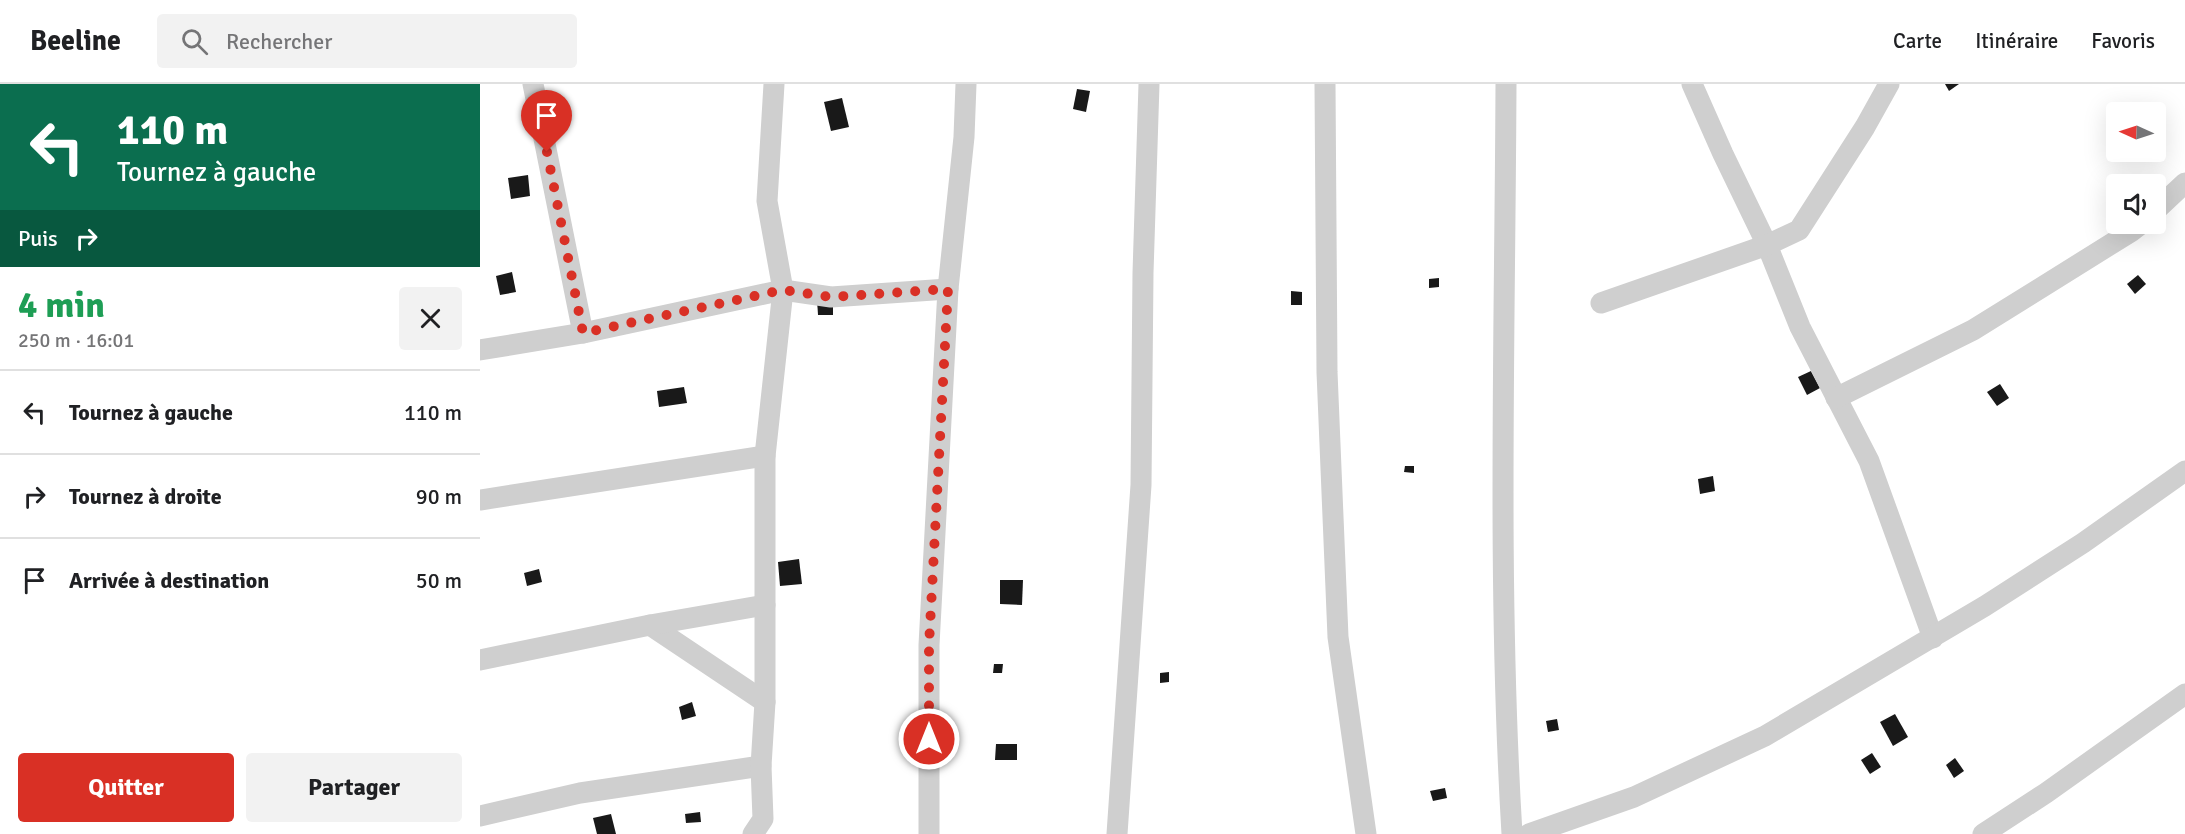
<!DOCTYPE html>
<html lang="fr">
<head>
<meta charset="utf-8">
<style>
  :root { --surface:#fff; --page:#f2f2f2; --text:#202124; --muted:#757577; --line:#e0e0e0; --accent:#d93025 }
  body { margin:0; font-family:Signika,sans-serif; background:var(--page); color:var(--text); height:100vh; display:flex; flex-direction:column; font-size:22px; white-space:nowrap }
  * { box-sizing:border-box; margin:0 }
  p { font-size:20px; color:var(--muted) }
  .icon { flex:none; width:33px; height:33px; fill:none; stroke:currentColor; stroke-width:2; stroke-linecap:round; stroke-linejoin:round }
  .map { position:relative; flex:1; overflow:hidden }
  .sheet { display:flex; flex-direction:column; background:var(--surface); width:480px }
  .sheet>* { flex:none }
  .hud { background:#0b6e4f; color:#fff; overflow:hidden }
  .needle { width:39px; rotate:273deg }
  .fabs { position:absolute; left:1626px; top:18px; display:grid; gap:12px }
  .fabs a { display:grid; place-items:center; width:60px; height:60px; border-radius:6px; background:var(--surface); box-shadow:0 6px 24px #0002; font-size:30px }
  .pin { position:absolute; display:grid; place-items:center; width:51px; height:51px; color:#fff; margin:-62px -26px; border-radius:50% 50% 50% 0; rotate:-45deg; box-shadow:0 0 6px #0007 }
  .pin .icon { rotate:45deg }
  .me { position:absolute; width:66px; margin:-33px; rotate:0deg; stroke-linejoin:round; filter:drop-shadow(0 0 4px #0008) }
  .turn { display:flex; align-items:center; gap:21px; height:126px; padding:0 18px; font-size:27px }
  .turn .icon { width:78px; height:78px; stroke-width:2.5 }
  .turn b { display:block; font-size:42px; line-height:51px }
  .then { display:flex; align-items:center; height:57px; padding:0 18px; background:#0003; gap:12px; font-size:22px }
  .round { display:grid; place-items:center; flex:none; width:63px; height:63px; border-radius:6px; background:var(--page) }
  .headline { display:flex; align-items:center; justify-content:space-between; height:102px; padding:0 18px }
  h1 { font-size:36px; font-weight:800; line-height:45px; color:#1e9e55 }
  .primary-button { display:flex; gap:12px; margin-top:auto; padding:12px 18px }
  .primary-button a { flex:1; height:69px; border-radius:6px; background:var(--accent); color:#fff; font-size:24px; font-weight:800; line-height:69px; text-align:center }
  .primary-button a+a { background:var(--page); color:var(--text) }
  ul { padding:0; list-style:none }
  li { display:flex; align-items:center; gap:18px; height:84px; padding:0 18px; border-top:2px solid var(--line) }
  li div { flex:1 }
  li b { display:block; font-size:22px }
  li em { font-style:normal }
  header { display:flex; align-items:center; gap:36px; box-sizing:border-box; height:84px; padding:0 30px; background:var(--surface); border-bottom:2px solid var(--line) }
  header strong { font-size:28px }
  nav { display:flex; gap:33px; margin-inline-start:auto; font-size:21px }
  .search { width:420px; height:54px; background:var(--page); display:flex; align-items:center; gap:15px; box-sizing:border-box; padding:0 21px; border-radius:6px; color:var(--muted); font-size:22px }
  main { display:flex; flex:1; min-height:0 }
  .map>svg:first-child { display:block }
</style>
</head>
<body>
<header>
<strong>Beeline</strong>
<div class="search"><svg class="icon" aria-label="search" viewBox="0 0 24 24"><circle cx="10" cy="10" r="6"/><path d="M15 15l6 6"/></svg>Rechercher</div>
<nav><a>Carte</a><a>Itinéraire</a><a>Favoris</a></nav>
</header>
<main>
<section class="sheet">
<div class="hud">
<div class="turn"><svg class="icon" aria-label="left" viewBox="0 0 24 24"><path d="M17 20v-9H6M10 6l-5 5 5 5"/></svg><div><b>110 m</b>Tournez à gauche</div></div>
<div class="then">Puis<svg class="icon" aria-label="right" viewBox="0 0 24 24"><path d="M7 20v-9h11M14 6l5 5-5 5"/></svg></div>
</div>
<div class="headline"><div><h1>4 min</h1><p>250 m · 16:01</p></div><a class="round"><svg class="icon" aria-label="close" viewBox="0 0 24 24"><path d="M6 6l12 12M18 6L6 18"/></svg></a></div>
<ul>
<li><svg class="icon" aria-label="left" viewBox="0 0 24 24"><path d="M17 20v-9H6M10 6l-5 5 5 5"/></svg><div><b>Tournez à gauche</b></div><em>110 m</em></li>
<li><svg class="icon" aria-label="right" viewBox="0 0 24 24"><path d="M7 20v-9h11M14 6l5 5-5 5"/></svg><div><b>Tournez à droite</b></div><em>90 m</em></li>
<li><svg class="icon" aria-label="arrive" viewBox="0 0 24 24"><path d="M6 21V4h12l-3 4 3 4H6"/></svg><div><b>Arrivée à destination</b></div><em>50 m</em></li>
</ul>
<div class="primary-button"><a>Quitter</a><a>Partager</a></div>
</section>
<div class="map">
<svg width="1705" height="750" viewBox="0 0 1705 750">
  <rect width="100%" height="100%" fill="#fff"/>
  <!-- building -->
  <g fill="#191919">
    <polygon points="1465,0 1479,0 1469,7"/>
    <polygon points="597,5 610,7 606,28 593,25"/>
    <polygon points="362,14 369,43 351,47 344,18"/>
    <polygon points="48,91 50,112 31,115 28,94"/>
    <polygon points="32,188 36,208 20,211 16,192"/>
    <polygon points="1658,191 1666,200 1655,210 1647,200"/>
    <polygon points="959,194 959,203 949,204 949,195"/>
    <polygon points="811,207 822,208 822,221 811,221"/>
    <polygon points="337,216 353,216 353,231 338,231"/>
    <polygon points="1331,287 1340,304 1327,311 1318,293"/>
    <polygon points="1520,300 1529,314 1517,322 1507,308"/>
    <polygon points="204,303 207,319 179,323 177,307"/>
    <polygon points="925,382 934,382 934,389 924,388"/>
    <polygon points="1233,392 1235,407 1220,410 1218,395"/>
    <polygon points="319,475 322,500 300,502 298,478"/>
    <polygon points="59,485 62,498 47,502 44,489"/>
    <polygon points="520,496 543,496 542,521 520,520"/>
    <polygon points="514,580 523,580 522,589 513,589"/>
    <polygon points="689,588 689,598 680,599 680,589"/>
    <polygon points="212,618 216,632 202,636 199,623"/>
    <polygon points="1415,630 1428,653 1413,662 1400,638"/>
    <polygon points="1077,635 1079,646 1068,648 1066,637"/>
    <polygon points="470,655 478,655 478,664 470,665"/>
    <polygon points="516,660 537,660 537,676 515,676"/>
    <polygon points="1392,669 1401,683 1390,690 1381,676"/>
    <polygon points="1475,674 1484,687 1474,694 1466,681"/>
    <polygon points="965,704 967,714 953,717 950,707"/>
    <polygon points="220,728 221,738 206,739 205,730"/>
    <polygon points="131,730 136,750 117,750 113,734"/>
  </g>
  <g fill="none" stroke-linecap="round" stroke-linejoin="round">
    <!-- minor -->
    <g stroke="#cfcfcf" stroke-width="21">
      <polyline points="53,0 103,249"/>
      <polyline points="845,0 847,288 858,553 886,750"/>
      <path d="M1026,0C1025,250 1017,501 1032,750"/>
      <polyline points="1212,0 1243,70 1287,161 1320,243 1389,377 1453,554"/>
      <polyline points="1676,126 1705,99"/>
      <polyline points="1121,219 1287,161 1319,146 1385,43 1409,0"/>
      <polyline points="0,266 103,249 303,206 351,213 468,205"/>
      <polyline points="1356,314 1493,246 1652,147 1661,140"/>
      <polyline points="0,416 285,372"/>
      <polyline points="170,541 285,618"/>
      <polyline points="0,576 170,541 285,521"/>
      <polyline points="0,732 100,709 281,682"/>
      <polyline points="273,750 283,735 281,682 285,618 285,372 303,206 287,117 294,0"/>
      <polyline points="449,750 449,561 468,205 484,53 486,0"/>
      <polyline points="637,750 661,401 663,189 669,0"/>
      <polyline points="1049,750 1154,713 1285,652 1505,522 1603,459 1705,387"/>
      <polyline points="1503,750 1566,709 1705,610"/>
    </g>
  </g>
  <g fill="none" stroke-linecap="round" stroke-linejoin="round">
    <!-- route -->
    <polyline stroke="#d93025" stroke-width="10" stroke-dasharray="0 18" points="67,68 103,249 303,206 351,213 468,205 449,561 449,655"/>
  </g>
</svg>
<div class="fabs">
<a><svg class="needle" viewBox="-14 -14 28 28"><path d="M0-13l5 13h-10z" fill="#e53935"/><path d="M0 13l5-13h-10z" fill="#757577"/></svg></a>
<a><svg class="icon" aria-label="sound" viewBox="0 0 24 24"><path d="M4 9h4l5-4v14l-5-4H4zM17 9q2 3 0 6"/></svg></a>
</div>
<div class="pin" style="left:67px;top:68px;background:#d93025"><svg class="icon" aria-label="arrive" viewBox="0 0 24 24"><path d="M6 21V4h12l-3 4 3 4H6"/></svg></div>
<svg class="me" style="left:449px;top:655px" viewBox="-20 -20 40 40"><circle r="17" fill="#d93025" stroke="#fff" stroke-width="3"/><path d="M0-11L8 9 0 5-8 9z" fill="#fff"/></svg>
</div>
</main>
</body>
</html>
